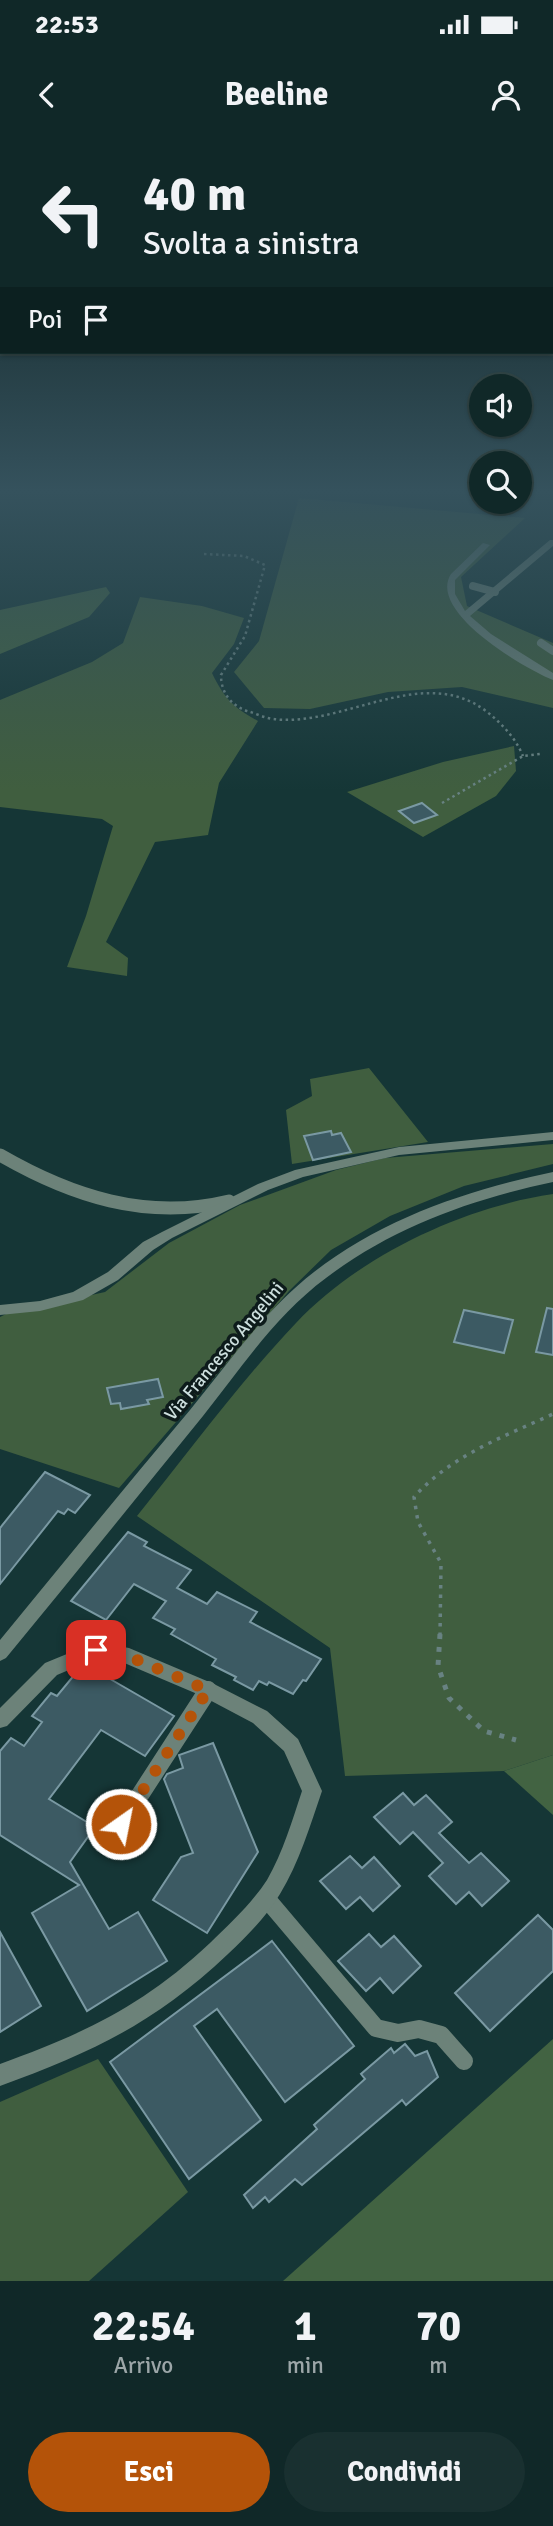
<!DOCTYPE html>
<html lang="it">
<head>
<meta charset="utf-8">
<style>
  :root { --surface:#102828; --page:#193030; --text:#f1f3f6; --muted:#9ca6a8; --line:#304445; --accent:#b45309 }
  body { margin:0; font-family:Signika,sans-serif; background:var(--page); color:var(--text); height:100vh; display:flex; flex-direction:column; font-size:26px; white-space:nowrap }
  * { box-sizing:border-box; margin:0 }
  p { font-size:23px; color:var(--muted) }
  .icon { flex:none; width:38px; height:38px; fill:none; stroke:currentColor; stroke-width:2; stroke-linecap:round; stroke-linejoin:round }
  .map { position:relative; height:2141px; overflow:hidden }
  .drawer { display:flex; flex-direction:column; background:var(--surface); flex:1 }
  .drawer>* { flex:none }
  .hud { position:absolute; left:0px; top:0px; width:553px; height:214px; box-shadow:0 2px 5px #0004,0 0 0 2px var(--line); background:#102828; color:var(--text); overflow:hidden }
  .fabs { position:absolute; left:469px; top:234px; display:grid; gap:14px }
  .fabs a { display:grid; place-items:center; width:63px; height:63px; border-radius:50%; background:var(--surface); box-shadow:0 2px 5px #0004,0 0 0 2px var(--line); font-size:35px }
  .pin { position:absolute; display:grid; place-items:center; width:60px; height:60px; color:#fff; margin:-30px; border-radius:14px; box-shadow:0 4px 10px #0006 }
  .me { position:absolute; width:77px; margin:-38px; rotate:33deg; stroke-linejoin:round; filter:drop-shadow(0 0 5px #0008) }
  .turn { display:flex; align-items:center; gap:24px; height:147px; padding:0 28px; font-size:32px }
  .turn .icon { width:91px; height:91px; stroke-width:2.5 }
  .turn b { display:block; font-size:49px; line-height:60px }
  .then { display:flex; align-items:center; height:66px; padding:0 28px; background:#0003; gap:14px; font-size:26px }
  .eta { display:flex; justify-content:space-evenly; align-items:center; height:119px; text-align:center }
  .eta b { font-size:42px; font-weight:800; line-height:49px }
  .cta { display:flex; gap:14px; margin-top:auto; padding:14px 28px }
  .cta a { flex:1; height:80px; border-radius:42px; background:var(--accent); color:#fff; font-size:28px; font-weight:800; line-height:80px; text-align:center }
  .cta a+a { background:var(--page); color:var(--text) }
  .status { display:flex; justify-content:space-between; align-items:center; height:49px; padding:0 35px; background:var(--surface); direction:ltr }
  .status svg { height:19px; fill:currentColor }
  header { display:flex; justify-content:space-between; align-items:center; height:91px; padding:0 28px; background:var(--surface); font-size:32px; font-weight:800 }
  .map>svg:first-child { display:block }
</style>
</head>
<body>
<div class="status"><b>22:53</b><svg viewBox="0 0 49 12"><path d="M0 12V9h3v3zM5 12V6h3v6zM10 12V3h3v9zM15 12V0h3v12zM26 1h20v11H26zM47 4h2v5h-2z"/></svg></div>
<header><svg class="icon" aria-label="back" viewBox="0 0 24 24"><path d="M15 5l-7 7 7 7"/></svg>Beeline<svg class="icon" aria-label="person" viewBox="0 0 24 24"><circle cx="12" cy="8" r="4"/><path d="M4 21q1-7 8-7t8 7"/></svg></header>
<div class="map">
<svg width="553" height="2141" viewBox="0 0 553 2141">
  <rect width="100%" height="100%" fill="#153636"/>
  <!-- green -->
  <g fill="#405e3f">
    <polygon points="299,358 525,378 461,437 467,466 553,503 553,568 462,547 388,552 310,569 264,568 234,532 259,501"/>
    <path d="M140,457L202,466L244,478L234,504L212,533C224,558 234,568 258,581L219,643L208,695L155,702L106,802L128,818L127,836L67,827L86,776L113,686L102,679L0,667V560L92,522L123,503Z"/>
    <polygon points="514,606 516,631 496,656 423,697 347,652 443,622"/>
    <polygon points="369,928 428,1002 292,1024 286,970 312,956 310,939"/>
    <polygon points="553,1004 553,1024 464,1046 390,1076 331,1110 289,1151 119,1348 0,1309 0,1177 6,1174 105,1152 169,1103 240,1065 336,1030 385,1018"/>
    <path d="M553,1054V1615L504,1631L345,1636L330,1508L137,1376C189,1312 239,1243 296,1183C359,1116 463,1067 553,1054Z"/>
    <polygon points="98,1919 188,2052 89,2141 0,2141 0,1962"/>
  </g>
  <!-- forest -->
  <g fill="#426342">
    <polygon points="106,447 110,453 89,477 0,514 0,470"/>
    <polygon points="553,1615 553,1675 504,1631"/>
    <polygon points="553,1899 553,2141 283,2141"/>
  </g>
  <!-- building -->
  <g fill="#3c5a63" stroke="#7a99a3" stroke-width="2">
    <polygon points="422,663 437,675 414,683 399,671"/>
    <polygon points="331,991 332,995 341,993 351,1012 313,1020 304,996"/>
    <polygon points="547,1168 553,1169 553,1215 536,1212"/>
    <polygon points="464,1170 513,1180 504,1213 454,1202"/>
    <polygon points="158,1239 163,1257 147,1260 149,1264 121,1269 120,1263 111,1264 107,1248"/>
    <polygon points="45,1332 90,1355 75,1373 68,1369 64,1374 58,1371 0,1444 0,1388"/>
    <polygon points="128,1392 147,1402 144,1406 191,1430 177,1448 207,1464 217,1452 257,1472 250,1482 321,1519 306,1541 303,1540 293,1554 269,1542 267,1545 259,1541 253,1550 234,1540 236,1537 212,1525 216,1519 171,1494 175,1489 153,1478 166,1461 134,1444 106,1480 71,1461"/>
    <polygon points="86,1525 174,1576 145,1616 101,1590 49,1659 95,1687 70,1722 109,1789 138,1772 167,1821 87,1871 32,1773 79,1745 0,1695 0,1611 11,1598 24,1606 42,1582 32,1576 51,1553 57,1556 80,1528"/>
    <polygon points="213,1603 258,1712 207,1793 153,1760 181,1717 193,1713 164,1639 167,1634 183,1628 179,1615"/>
    <polygon points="403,1653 414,1665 426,1655 452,1682 439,1693 469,1723 481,1713 509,1741 482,1766 469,1752 456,1764 429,1736 443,1723 413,1692 400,1704 374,1677"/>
    <polygon points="350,1716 362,1728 374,1717 400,1746 373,1771 360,1757 346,1769 320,1741"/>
    <polygon points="538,1775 553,1790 553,1831 490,1891 455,1853"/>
    <polygon points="0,1792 41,1866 0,1892"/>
    <polygon points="369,1794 381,1807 394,1796 421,1826 393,1853 380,1838 366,1851 338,1821"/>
    <polygon points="272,1801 354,1906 285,1962 217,1869 194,1886 261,1980 189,2039 110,1922"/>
    <polygon points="405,1904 415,1916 427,1911 438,1937 406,1965 402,1960 302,2045 295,2039 269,2062 265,2057 253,2068 244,2055 317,1989 314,1985 365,1939 361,1934 391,1908 394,1913"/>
  </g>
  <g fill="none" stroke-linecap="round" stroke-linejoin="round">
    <!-- path-far2 -->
    <g stroke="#688282" stroke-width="2.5" stroke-dasharray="2.5 3.5" stroke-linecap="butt">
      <path d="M204,414L244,416L265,425L245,496L221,535C221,552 230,565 247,571C255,573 264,578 273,579C343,588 422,523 486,571C502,584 515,597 523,616"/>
      <polyline points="442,663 523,616 540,614"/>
    </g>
    <!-- path-far1 -->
    <path stroke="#688282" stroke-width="3.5" stroke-dasharray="3.5 6" stroke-linecap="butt" d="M440,1496L441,1423L418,1382L414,1357C452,1315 503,1297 553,1274"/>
    <!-- path -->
    <polyline stroke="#688282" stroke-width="5" stroke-dasharray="5 8" stroke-linecap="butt" points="440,1494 438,1526 449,1558 484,1591 516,1600"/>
    <!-- service-far2 -->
    <g stroke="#6c8279" stroke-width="8">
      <polyline points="473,446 495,452"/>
      <polyline points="541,503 553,511"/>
    </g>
    <!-- service-far1 -->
    <path stroke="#6c8279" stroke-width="13" d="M0,1015C71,1056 146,1081 229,1061"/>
    <!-- service -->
    <g stroke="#6c8279" stroke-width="18">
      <polyline points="107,1706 208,1550"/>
      <polyline points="266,1758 376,1888 398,1893 419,1889 441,1895 464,1921"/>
    </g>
    <!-- minor -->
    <g fill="#6c8279" fill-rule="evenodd">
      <path d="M550,400H553V406L470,476L491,494L553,533V540C523,528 427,471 451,434L483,403L490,405L455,440V454L465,471Z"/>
      <polygon points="553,992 553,1000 399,1015 303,1037 268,1050 172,1098 153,1110 118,1140 83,1160 40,1171 0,1175 0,1165 40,1161 73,1152 108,1132 143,1102 162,1092 258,1044 295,1030 399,1007"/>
      <path d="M553,1032V1042C472,1059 393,1087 326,1138C276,1175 241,1228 203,1276C137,1357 72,1438 6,1518L0,1521V1500C63,1423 126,1346 190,1270C229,1222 265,1170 314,1132C384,1078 468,1050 553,1032Z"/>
      <path d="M96,1502L129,1508L214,1544L267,1571L298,1599L322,1651C310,1686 299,1723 280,1754C266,1777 247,1796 228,1814C155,1883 93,1912 0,1946V1924C85,1893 143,1866 210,1803C230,1784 252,1763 267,1740C283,1712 292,1681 302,1651L284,1611L253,1583L202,1556L122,1522L97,1518L57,1535L7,1586L0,1588V1568L45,1523Z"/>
    </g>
  </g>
  <!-- sky -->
  <linearGradient id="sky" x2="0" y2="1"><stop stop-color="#0c1e1e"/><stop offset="0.54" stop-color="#35525d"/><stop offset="1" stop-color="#35525d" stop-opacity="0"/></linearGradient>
  <rect width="553" height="651" fill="url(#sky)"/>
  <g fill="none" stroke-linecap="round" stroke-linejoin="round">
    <!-- route -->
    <polyline stroke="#b45309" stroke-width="12" stroke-dasharray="0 21.6" points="96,1510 123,1514 208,1550 121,1684"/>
  </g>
  <g text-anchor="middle" stroke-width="7" stroke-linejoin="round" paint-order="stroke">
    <!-- street labels -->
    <g font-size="18" fill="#cee0df" stroke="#0d1b1b">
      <text transform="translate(224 1211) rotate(-50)" y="6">Via Francesco Angelini</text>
    </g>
  </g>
</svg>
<div class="fabs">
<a><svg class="icon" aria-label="sound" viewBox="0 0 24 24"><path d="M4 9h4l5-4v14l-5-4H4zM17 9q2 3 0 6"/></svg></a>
<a><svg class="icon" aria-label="search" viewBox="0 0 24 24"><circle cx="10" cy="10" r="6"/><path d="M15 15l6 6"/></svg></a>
</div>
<div class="pin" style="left:96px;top:1510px;background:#d93025"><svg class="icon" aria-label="arrive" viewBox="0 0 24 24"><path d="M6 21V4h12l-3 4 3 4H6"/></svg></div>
<svg class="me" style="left:121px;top:1684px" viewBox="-20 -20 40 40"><circle r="17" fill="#b45309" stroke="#fff" stroke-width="3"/><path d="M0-11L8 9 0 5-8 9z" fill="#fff"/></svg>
<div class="hud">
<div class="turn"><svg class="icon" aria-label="left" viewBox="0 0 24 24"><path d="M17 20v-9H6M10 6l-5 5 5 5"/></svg><div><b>40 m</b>Svolta a sinistra</div></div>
<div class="then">Poi<svg class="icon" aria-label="arrive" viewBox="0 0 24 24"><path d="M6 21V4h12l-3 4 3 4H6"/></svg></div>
</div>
</div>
<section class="drawer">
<div class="eta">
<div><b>22:54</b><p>Arrivo</p></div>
<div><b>1</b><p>min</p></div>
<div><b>70</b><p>m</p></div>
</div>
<div class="cta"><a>Esci</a><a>Condividi</a></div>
</section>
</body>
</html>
